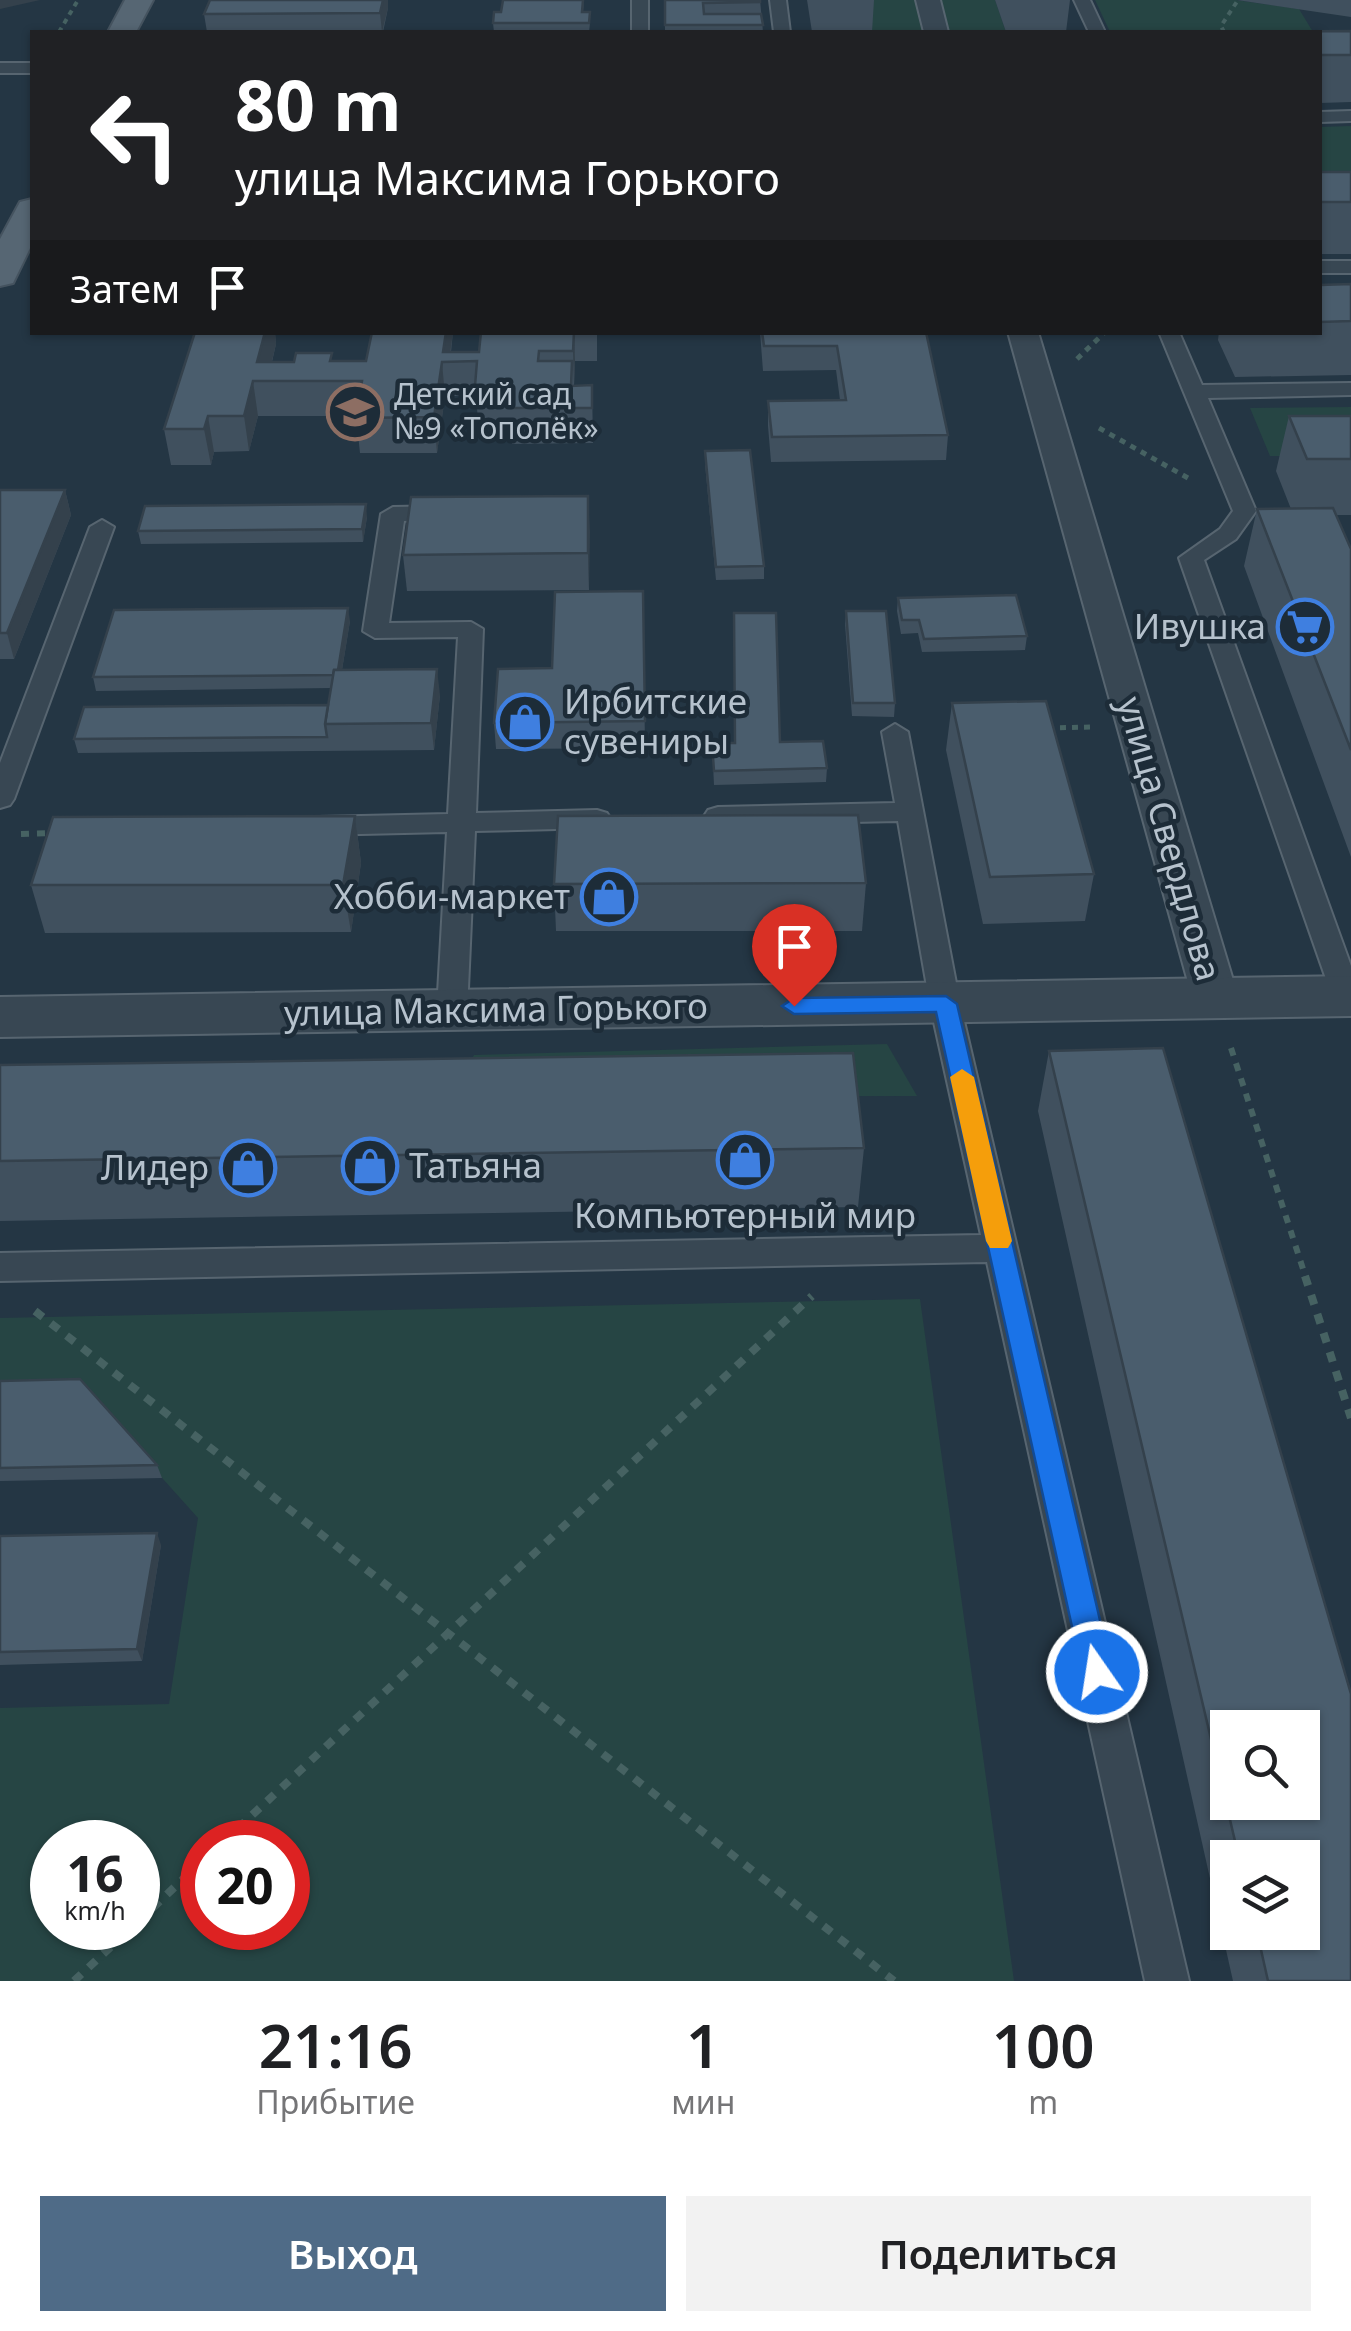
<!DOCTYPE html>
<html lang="ru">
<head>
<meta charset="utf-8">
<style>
  :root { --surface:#fff; --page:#f2f2f2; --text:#202124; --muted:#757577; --accent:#4f6b87 }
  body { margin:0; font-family:"Noto Sans",sans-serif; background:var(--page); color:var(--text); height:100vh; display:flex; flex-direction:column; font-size:38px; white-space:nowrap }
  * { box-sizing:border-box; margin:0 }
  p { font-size:32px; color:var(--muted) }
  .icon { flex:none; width:55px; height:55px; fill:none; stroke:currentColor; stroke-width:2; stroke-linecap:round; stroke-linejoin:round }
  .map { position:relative; height:1981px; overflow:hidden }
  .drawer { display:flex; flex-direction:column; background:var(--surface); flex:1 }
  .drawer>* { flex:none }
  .hud { position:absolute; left:30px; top:30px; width:1292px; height:305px; border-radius:0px; box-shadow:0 2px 8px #0004; background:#202124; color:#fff; overflow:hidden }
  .tools { position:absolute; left:1210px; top:1710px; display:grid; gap:20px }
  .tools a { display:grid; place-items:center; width:110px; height:110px; border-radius:0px; background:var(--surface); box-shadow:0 2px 8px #0004; font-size:50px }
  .speed { position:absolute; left:30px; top:1820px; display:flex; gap:20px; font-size:50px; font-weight:700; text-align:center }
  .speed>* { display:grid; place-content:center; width:130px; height:130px; border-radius:50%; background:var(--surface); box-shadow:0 2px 8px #0004; line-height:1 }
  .speed small { font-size:25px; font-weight:400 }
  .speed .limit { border:15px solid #d22; background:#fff; color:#111 }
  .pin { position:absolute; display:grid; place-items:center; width:85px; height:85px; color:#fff; margin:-102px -42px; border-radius:50% 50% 50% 0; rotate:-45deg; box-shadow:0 0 10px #0007 }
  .pin .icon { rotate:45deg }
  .me { position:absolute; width:110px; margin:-55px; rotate:347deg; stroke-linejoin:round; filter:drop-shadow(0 0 8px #0008) }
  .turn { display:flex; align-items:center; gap:35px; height:210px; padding:0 40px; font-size:45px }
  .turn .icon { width:130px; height:130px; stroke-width:2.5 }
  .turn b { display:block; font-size:70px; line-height:85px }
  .then { display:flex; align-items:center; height:95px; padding:0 40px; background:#0003; gap:20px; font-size:38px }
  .eta { display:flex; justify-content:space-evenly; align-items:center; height:170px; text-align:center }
  .eta b { font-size:60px; font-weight:600; line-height:70px }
  .button { display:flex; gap:20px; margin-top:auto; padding:20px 40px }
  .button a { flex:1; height:115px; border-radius:0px; background:var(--accent); color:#fff; font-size:40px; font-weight:600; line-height:115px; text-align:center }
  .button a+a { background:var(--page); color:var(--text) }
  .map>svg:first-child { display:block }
</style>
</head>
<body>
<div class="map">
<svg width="1351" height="1981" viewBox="0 0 1351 1981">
  <rect width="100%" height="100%" fill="#243644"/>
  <!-- green -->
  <g fill="#264544" fill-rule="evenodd">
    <polygon points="865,0 995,0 1006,32 871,32"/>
    <polygon points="1095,0 1236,0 1299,9 1313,32 1110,32"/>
    <polygon points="1351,126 1351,223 1320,223 1320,127"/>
    <polygon points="1351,407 1351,456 1270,456 1250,408"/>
    <polygon points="887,1044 917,1096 450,1097 474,1055"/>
    <path d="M920,1299L1014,1981H0V1708L169,1704L198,1518L85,1392L0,1394V1318ZM52,1842H138V1928H52ZM202,1842H288V1928H202Z"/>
  </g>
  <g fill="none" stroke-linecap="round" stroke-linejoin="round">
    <!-- service casing -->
    <g stroke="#576570" stroke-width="4">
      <g id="service">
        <rect x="632" y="0" width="16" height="32"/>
        <polygon points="770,0 786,0 790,32 774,32"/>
        <polygon points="1074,0 1090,0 1105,32 1089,32"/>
        <rect x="0" y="63" width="32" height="10"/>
        <polygon points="1351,111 1351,121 1320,122 1320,112"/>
        <rect x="1320" y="261" width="31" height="12"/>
        <polygon points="1159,332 1179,332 1202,385 1351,383 1351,395 1208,398 1256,511 1236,539 1204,560 1351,966 1351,1005 1336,1004 1332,996 1179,558 1220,529 1233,511"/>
        <polygon points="448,506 456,508 460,513 456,518 404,521 389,623 471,622 483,629 476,813 597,810 607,813 611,819 607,825 597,828 475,831 467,1011 463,1019 452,1022 441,1019 437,1011 447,832 318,835 308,832 304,826 308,820 318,817 448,814 458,637 375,638 363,631 381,514 393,507"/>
        <polygon points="102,520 114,527 14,799 10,805 0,808 0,763 90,527"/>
        <polygon points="895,724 908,732 960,1004 1189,1981 1145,1981 987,1262 0,1281 0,1253 981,1235 930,1004 898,821 718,825 708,822 704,816 708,810 718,807 895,803 882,732"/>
      </g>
    </g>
    <!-- pedestrian casing -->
    <g stroke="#576570" stroke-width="4">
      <g id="pedestrian">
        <polygon points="916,0 940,0 948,32 924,32"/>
        <polygon points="1008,332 1038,332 1239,1000 1232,1011 1216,1016 1200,1011 1193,1000"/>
      </g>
    </g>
    <!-- minor casing -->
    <g stroke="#576570" stroke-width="4">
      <polygon id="minor" points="1351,976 1351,1016 0,1037 0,997"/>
    </g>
    <!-- primary casing -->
    <g stroke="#45535f" stroke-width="4">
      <g id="primary">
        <polygon points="125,0 153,0 136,32 108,32"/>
        <polygon points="32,199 32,244 13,283 0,286 0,239 20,202"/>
      </g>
    </g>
    <!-- path-far3 -->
    <g stroke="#466262" stroke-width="4" stroke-dasharray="5 5" stroke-linecap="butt">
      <polyline points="59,32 78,0"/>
      <polyline points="1224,32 1221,26 1238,0"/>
    </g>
    <!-- path-far2 -->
    <g stroke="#466262" stroke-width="5" stroke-dasharray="6 6" stroke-linecap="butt">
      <polyline points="1077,359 1105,332"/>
      <polyline points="1099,428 1188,478"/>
      <polyline points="1048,728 1091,727"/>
    </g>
    <!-- path-far1 -->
    <g stroke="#466262" stroke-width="6" stroke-dasharray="8 8" stroke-linecap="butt">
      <polyline points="21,834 53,833"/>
      <polyline points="1231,1048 1306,1278"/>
    </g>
    <!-- path -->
    <g stroke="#466262" stroke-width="8" stroke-dasharray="10 10" stroke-linecap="butt">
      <polyline points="1305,1276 1351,1418"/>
      <polyline points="35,1311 894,1981"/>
      <polyline points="223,1842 812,1296"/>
      <polyline points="138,1922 202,1861"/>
      <polyline points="74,1981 131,1928"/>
    </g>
    <!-- service -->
    <use href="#service" fill="#384753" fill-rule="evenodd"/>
    <!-- pedestrian -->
    <use href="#pedestrian" fill="#384753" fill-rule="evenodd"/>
    <!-- minor -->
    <use href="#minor" fill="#384753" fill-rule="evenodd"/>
    <!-- primary -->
    <use href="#primary" fill="#566673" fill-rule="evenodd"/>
  </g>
  <!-- wall -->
  <g fill="#40505e" fill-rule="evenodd">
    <polygon points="503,0 584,0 583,12 590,23 589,32 494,32 493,23 501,12"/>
    <polygon points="665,0 760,0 763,32 665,32"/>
    <polygon points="807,0 874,0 872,32 812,32"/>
    <polygon points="995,0 1070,0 1066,32 1006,32"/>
    <polygon points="1237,0 1351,0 1351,17"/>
    <polygon points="388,8 383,32 207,32 204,14"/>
    <polygon points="1351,31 1351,102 1320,103 1320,32"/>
    <rect x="1320" y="172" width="31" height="82"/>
    <polygon points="1351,284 1351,375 1235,377 1218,340 1219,332 1320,332 1320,285"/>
    <polygon points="195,332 275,332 276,344 272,362 366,361 372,332 453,332 451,352 479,352 481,332 597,332 597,361 575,361 574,386 592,385 593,443 512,444 510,421 478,421 476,396 445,396 437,453 360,453 356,416 258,416 249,451 214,452 211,465 171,465 164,429"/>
    <polygon points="760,332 926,332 948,435 946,460 771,462 768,426 768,401 840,400 836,370 763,371"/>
    <polygon points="1289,416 1351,416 1351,515 1336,515 1351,549 1351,857 1244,566 1257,509 1291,509 1276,471"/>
    <polygon points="705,451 764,566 764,579 716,580 705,464"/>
    <polygon points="0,490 65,490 71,515 14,659 0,659"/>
    <polygon points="588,496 589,590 407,591 403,555"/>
    <polygon points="367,517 363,542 141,544 138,531"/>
    <polygon points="643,591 645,748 496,749 494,723"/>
    <polygon points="898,598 1027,636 1025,650 922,652 918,633 901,634 897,611"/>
    <polygon points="846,611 895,703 894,717 852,716 845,624"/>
    <polygon points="350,621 342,670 440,695 434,750 78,753 74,739 328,705 331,688 96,691 93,677"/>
    <polygon points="952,703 1094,874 1085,921 983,924 946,750"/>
    <polygon points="780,742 827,768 826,782 714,785 712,743"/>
    <polygon points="355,816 361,863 351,932 45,933 31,885"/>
    <polygon points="866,883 862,931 556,931 554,884"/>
    <path d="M1049,1051L1351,1981H1233L1038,1111ZM1228,1858H1302V1932H1228Z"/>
    <polygon points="0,1065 864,1148 858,1207 0,1221"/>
    <polygon points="0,1381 157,1465 162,1478 0,1481"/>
    <polygon points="0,1536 161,1545 142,1661 0,1665"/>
  </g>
  <!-- shaded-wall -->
  <g fill="#34414c">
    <polygon points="0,0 40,0 0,9"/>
    <polygon points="383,0 388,0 388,8 382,32 380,13"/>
    <polygon points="265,332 275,332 276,344 267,381 257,362"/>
    <polygon points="446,332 453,332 449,362 443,352"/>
    <polygon points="574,332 575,361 574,386 573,351"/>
    <polygon points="442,362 445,396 437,453 434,417"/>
    <polygon points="253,381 258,416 249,451 244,416"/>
    <polygon points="208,416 214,452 211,465 204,429"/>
    <polygon points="65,490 71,515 14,659 7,633"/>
    <polygon points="588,496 590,532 589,590 588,553"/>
    <polygon points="366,504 367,517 363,542 362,529"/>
    <polygon points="348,608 350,621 339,688 337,675"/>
    <polygon points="437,669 440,695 434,750 431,723"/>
    <polygon points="355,816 361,863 351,932 343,885"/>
    <polygon points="157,1533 161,1545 142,1661 137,1649"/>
  </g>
  <!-- building -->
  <g fill="#4a5d6d" stroke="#34414c" stroke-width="2.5" fill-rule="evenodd">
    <polygon points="210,0 383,0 380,13 204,14"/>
    <polygon points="503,0 583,0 582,12 590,12 589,23 493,23 494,12 501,12"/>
    <polygon points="665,0 760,0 760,2 703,3 704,14 761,14 763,25 665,25"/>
    <polygon points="1351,31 1351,55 1320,55 1320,32 1201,32"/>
    <rect x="1320" y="172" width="31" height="30"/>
    <polygon points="1351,284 1351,321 1320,322 1320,285"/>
    <polygon points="195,332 265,332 257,362 294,362 296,353 332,353 330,361 366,361 372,332 446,332 443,352 479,352 481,332 574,332 573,351 539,351 538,361 572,361 571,386 592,385 592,408 510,408 511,386 475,386 477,361 442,362 434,417 356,418 362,381 253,381 244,416 208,416 204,429 164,429"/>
    <polygon points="762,332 926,332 948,435 772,437 768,401 846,400 837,346 764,346"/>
    <polygon points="1289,416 1351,416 1351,459 1307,459"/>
    <polygon points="750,450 764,566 716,567 705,451"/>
    <polygon points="0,490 65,490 7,633 0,633"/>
    <polygon points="588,496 588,553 403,555 411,497"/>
    <polygon points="366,504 362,529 138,531 145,506"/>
    <polygon points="1333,508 1351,549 1351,750 1257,509"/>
    <polygon points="643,591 645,721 494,723 498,669 552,668 555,592"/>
    <polygon points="1016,595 1027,636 924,639 919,620 902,620 898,598"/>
    <polygon points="348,608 338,670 334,670 333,675 93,677 114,610"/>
    <polygon points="846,611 886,611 895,703 853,703"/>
    <polygon points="734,613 776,613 780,742 823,741 827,768 714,771 712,743 735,743"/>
    <polygon points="437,669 431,723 325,724 334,670"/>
    <polygon points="1046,701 1094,874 990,877 952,703"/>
    <polygon points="328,705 325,724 327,737 74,739 84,707"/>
    <polygon points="858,815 866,883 554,884 558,816"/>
    <polygon points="355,816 343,885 31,885 53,817"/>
    <path d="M1163,1048L1351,1694V1981H1268L1257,1932H1302V1858H1239L1049,1051ZM1228,1728H1302V1802H1228Z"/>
    <polygon points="853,1053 864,1148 0,1161 0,1065"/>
    <polygon points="80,1379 157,1465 0,1468 0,1381"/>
    <polygon points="157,1533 137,1649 0,1652 0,1536"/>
  </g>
  <!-- route -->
  <polygon fill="#1a73e8" stroke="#114b97" stroke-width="2.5" points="946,996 957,1004 1112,1672 1108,1682 1097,1687 1086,1682 1082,1672 936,1012 794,1014 782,1006 794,998"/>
  <!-- slow -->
  <polygon fill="#f59e0b" points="962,1069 974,1077 1012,1241 1008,1248 990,1248 986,1241 950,1077"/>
  <!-- icons -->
  <defs>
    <g id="school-ring" transform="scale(2.875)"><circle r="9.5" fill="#1d2c38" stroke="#8d6e63" stroke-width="1.5"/><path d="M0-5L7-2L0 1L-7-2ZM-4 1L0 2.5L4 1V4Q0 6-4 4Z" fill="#8d6e63"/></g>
    <g id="supermarket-ring" transform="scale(2.875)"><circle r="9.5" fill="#1d2c38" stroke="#3f7fe0" stroke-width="1.5"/><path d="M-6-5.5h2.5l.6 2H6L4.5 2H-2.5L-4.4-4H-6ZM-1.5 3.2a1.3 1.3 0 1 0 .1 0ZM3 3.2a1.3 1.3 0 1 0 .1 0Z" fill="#3f7fe0"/></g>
    <g id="shop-ring" transform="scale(2.875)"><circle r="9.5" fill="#1d2c38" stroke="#3f7fe0" stroke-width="1.5"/><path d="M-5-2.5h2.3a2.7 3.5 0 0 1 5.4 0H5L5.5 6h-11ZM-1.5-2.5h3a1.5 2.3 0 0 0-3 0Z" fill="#3f7fe0"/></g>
  </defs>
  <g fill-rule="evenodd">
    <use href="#school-ring" x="355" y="412"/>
    <use href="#supermarket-ring" x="1305" y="627"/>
    <use href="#shop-ring" x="525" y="722"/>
    <use href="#shop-ring" x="609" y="897"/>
    <use href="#shop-ring" x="745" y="1160"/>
    <use href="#shop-ring" x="370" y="1166"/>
    <use href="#shop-ring" x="248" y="1168"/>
  </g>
  <g text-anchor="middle" stroke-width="9" stroke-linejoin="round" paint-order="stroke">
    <!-- far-poi labels -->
    <g font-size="30" fill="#b6c2cd" stroke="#1d2c38" text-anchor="start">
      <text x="394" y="405">Детский сад<tspan x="394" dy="34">№9 «Тополёк»</tspan></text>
    </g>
    <!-- poi labels -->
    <g font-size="35" fill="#b6c2cd" stroke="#1d2c38" text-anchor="end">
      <text x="1266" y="639">Ивушка</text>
      <text x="564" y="714" text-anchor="start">Ирбитские<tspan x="564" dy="40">сувениры</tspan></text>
      <text x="570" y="909">Хобби-маркет</text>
      <text x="409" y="1178" text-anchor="start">Татьяна</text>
      <text x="209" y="1180">Лидер</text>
      <text x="745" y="1228" text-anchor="middle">Компьютерный мир</text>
    </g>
    <!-- street labels -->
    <g font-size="35" fill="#b6c2cd" stroke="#1d2c38">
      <text transform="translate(1169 839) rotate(74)" y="12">улица Свердлова</text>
      <text transform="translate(496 1010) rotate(-1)" y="12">улица Максима Горького</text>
    </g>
  </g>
</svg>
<div class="tools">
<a><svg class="icon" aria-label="search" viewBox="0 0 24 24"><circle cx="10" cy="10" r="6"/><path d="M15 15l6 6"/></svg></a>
<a><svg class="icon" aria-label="layers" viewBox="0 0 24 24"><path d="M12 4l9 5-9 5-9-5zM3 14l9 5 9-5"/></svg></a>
</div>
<div class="speed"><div>16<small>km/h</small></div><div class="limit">20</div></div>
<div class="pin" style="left:794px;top:1006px;background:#d93025"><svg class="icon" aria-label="arrive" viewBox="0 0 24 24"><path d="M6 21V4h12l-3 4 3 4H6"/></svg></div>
<svg class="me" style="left:1097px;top:1672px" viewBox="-20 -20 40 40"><circle r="17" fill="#1a73e8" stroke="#fff" stroke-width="3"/><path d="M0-11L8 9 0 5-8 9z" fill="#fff"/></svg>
<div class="hud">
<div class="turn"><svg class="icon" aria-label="left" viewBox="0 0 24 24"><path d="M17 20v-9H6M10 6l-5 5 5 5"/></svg><div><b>80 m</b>улица Максима Горького</div></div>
<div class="then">Затем<svg class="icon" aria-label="arrive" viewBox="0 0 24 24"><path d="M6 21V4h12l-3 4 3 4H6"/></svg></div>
</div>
</div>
<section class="drawer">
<div class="eta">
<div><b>21:16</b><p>Прибытие</p></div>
<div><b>1</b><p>мин</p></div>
<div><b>100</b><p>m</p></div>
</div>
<div class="button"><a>Выход</a><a>Поделиться</a></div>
</section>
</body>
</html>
